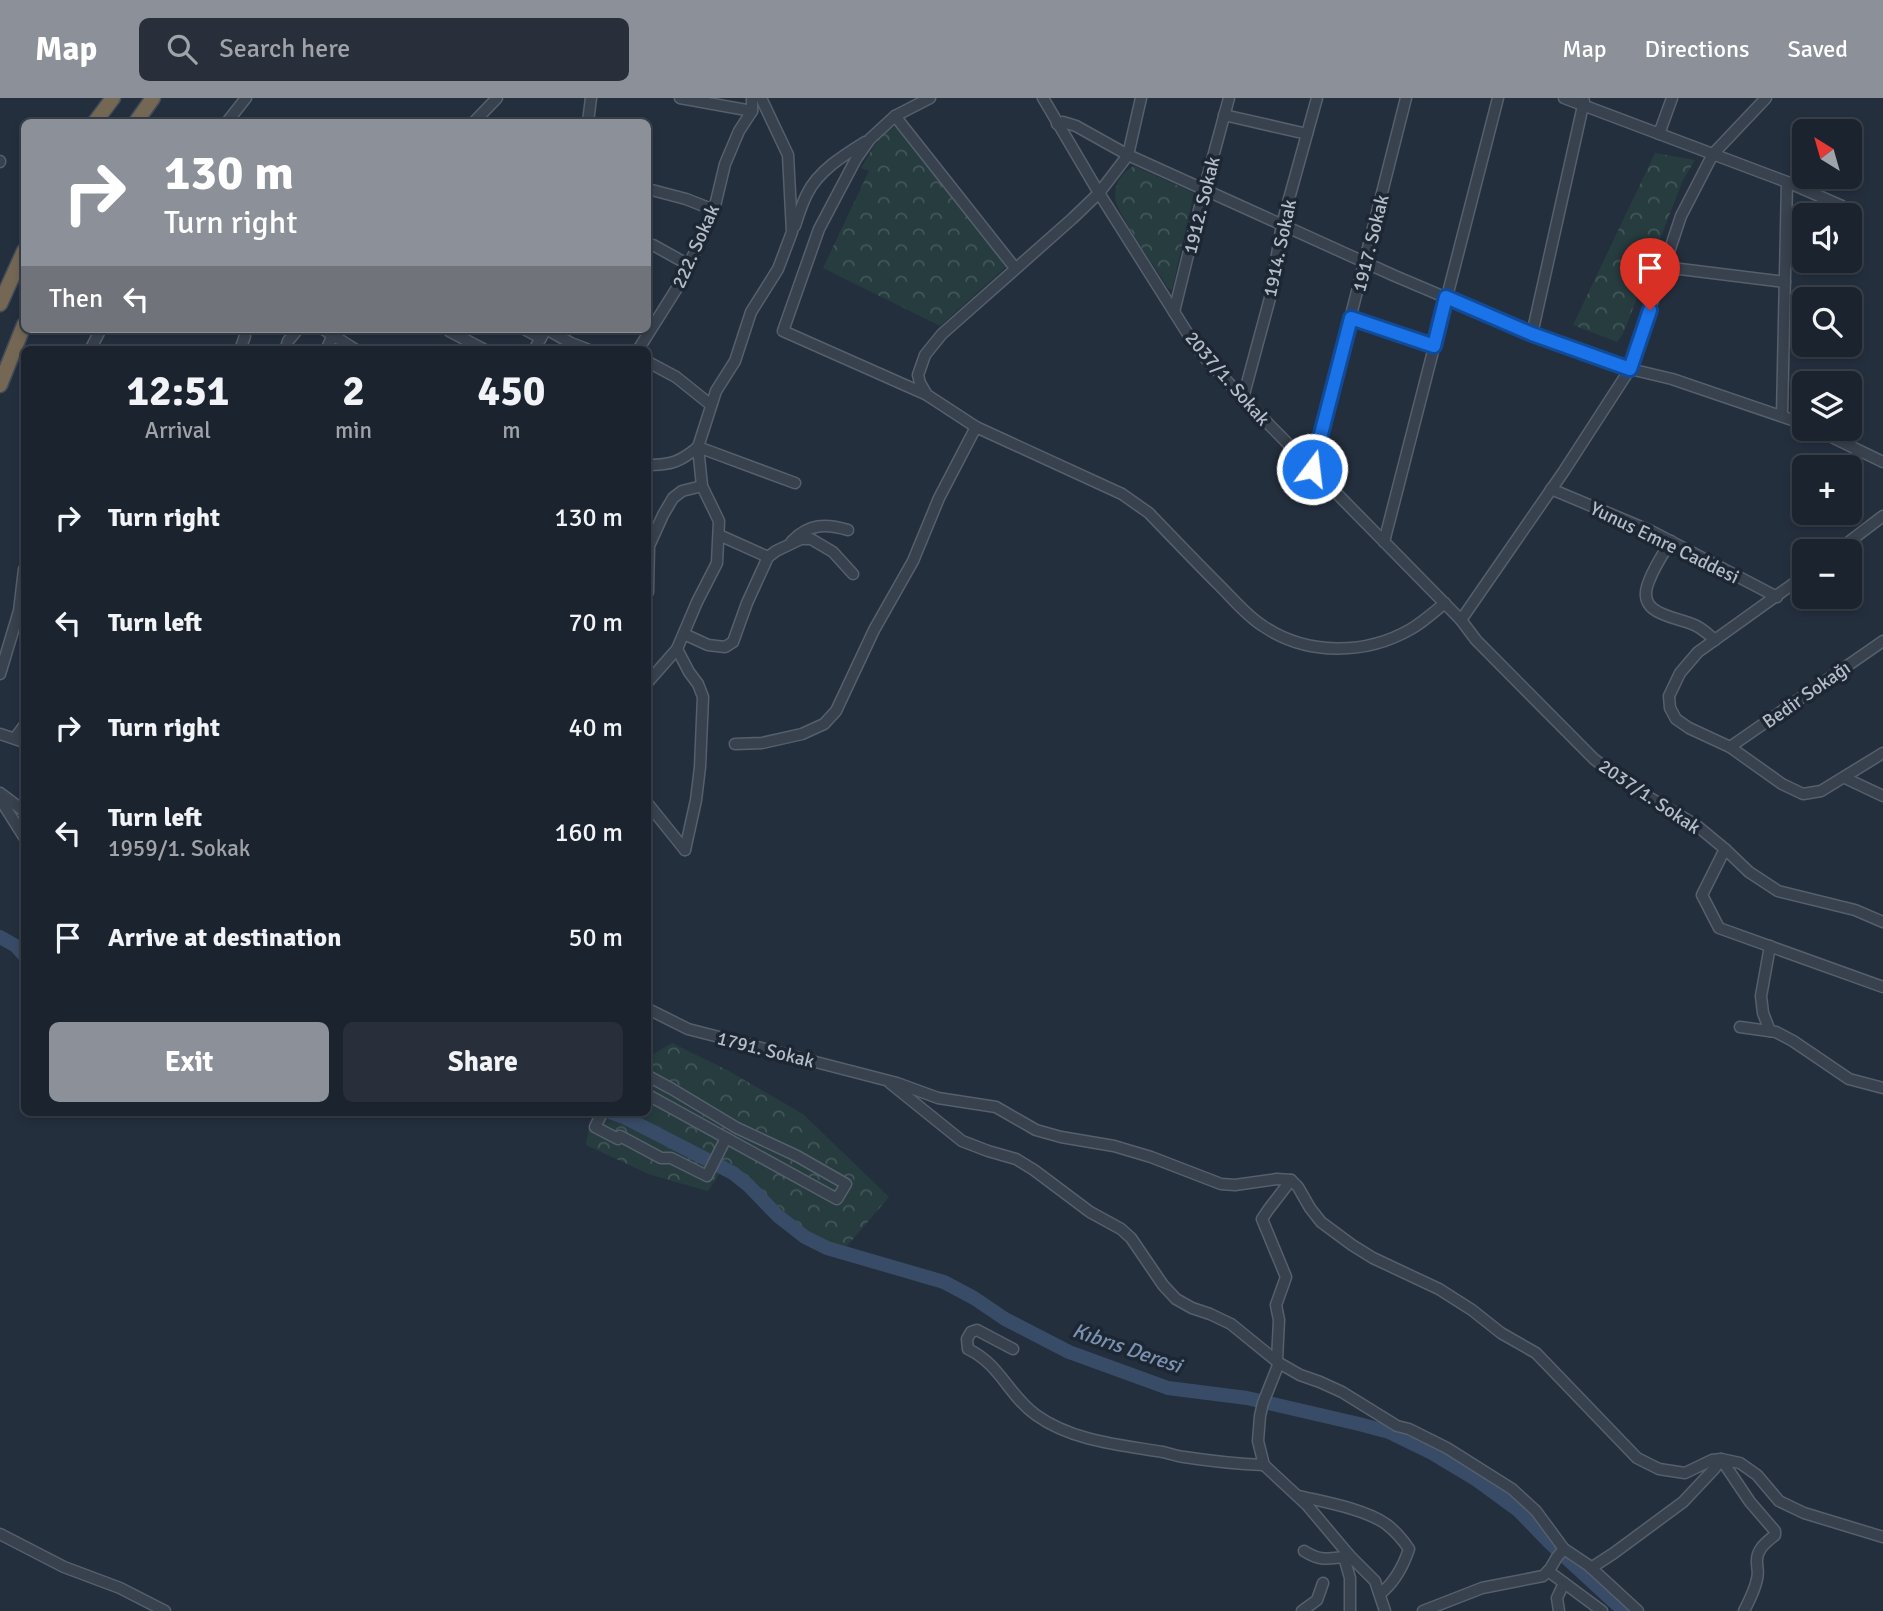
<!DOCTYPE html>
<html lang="en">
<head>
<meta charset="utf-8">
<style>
  :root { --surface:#1b232e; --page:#282f3a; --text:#f1f3f6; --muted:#a0a4aa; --line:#39404a; --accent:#8c9099 }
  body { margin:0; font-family:Signika,sans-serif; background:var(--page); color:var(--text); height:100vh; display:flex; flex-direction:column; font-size:26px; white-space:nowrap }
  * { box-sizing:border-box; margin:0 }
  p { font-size:23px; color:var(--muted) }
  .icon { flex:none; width:38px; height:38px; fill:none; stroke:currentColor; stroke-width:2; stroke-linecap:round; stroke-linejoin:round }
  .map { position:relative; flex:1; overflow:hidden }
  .drawer { position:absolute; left:21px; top:248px; width:630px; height:770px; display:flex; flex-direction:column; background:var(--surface); border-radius:10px; box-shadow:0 4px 10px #0003,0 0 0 2px var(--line) }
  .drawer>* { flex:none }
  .guide { position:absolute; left:21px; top:21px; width:630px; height:214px; border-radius:10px; box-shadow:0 4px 10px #0003,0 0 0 2px var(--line); background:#8c9099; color:#fff; overflow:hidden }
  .needle { width:46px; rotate:323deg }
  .controls { position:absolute; left:1792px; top:21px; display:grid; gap:14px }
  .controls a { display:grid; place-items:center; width:70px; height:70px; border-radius:10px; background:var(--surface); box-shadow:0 4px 10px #0003,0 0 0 2px var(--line); font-size:35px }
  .pin { position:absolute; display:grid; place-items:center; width:60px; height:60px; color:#fff; margin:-72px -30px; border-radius:50% 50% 50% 0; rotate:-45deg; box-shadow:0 0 7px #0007 }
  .pin .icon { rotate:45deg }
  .me { position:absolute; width:77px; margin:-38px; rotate:15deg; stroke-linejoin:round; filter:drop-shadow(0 0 5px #0008) }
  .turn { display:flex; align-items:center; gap:24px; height:147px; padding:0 28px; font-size:32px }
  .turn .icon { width:91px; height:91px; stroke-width:2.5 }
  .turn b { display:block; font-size:49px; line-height:60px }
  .then { display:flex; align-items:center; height:66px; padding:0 28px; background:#0003; gap:14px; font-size:26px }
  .eta { display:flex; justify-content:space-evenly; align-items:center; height:119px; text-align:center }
  .eta b { font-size:42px; font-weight:700; line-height:49px }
  .cta { display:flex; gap:14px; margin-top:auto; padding:14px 28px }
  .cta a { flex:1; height:80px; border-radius:10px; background:var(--accent); color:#fff; font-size:28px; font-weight:700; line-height:80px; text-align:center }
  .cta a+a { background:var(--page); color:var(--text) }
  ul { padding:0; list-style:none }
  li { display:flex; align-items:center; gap:21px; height:105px; padding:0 28px }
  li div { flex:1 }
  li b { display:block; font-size:26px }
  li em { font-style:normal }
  header { display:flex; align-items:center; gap:42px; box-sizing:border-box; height:98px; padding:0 35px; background:var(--accent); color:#fff }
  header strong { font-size:33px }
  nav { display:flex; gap:38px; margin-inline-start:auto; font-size:24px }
  .search { width:490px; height:63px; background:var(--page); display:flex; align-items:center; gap:18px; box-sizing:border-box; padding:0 24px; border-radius:10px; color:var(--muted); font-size:26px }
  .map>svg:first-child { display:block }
</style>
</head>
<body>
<header>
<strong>Map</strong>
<div class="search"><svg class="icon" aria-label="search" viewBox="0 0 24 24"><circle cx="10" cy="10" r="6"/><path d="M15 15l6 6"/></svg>Search here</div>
<nav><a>Map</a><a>Directions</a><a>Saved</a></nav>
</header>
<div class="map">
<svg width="1883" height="1513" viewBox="0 0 1883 1513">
  <defs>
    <pattern id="forest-crowns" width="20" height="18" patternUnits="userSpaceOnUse" patternTransform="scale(1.75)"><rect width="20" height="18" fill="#263c3f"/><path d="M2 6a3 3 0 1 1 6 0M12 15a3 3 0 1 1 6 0" fill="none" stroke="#435659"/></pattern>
  </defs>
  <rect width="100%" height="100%" fill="#242f3e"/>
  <!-- forest -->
  <g fill="url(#forest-crowns)">
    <path d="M900,28L1008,167L940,228L823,170L869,73L861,70C871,55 880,30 900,28Z"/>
    <polygon points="1655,55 1695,62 1683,82 1623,236 1617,244 1573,227"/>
    <path d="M1134,68L1194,95L1172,192L1168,190C1158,173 1116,115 1115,99C1115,85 1122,74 1134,68Z"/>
    <polygon points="672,945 727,972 803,1016 889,1099 847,1148 817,1142 726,1066 708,1093 651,1077 586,1047 589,1029 598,1015 648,1015 648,959"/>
  </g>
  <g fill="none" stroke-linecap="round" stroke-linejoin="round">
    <!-- river -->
    <g stroke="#394c67" stroke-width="14">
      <polyline points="0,839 16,848 24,857"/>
      <polyline points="612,1015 626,1020 733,1075 748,1087 778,1118 805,1139 827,1150 944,1184 974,1200 1005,1221 1069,1254 1168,1290 1247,1300 1359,1326 1389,1334 1432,1355 1477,1382 1518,1412 1548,1443 1624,1513"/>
    </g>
    <!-- minor casing -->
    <g stroke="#565f6c" stroke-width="13">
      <g id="minor">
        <polyline points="680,0 752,13"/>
        <polyline points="1043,0 1099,95 1193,244 1206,261 1243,300 1461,522 1476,542 1594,661 1630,688 1696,727 1725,751 1749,774 1778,793 1855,812 1883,824"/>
        <polyline points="1564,0 1787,84 1842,108"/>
        <polyline points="1224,17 1307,36"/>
        <polyline points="895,18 1015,170"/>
        <polyline points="227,24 246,0"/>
        <polyline points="474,24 497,0"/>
        <polyline points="588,24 591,0"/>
        <polyline points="1057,26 1063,24 1076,28 1128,57 1141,0"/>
        <polyline points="1659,36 1672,0"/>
        <polyline points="0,63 0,64"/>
        <polyline points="648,91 686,101 714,112"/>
        <path d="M795,128C798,118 802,106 807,96C818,73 844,57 865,44"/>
        <polyline points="648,146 653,147 689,167"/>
        <polyline points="1662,172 1680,171 1785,184"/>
        <polyline points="1174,214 1204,92 1229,0"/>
        <polyline points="1351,220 1434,248"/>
        <polyline points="323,231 356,252"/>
        <polyline points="524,231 541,240"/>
        <polyline points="546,231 571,245 589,252"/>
        <polyline points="449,233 485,252"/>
        <polyline points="1532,236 1584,3"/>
        <polyline points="90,252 101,231"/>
        <polyline points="240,252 245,238 243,231"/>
        <polyline points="285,252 288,243 298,231"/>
        <polyline points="326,252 333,237"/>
        <polyline points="534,252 546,231"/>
        <polyline points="638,252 682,182 714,112 725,66 739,33 752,13 752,0"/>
        <polyline points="648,264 676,279 711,307"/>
        <polyline points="925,296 783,233 819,131 856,61 870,41 895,18 930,0"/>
        <polyline points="1243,300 1270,200 1282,126 1317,0"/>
        <polyline points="1782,317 1787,84"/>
        <polyline points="1815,331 1883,364"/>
        <polyline points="698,349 795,385"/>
        <path d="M648,367C671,367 680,364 698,349"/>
        <polyline points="1312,371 1406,0"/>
        <polyline points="1551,391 1651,433 1777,499"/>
        <polyline points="719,437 768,459"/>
        <path d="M792,443C809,426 825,425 848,432"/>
        <path d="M1671,443C1663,456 1654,469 1649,483C1635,516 1672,518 1692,526C1701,529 1708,536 1715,542"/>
        <polyline points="1384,444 1498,0"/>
        <polyline points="1837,453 1883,418"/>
        <polyline points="1804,478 1698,554 1680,575 1669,598 1670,610 1676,621 1689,630 1730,649 1782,686 1803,696 1821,693 1883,655"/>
        <polyline points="648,494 649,448 663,417 673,400 682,393 702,388"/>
        <path d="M1445,505C1434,514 1423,524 1411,531C1366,557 1307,558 1263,528C1247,518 1234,502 1220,488C1196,464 1173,440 1149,415L1122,396L976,329L927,297L920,285L918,277L925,257L942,236L1073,120L1099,95L1128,57L1395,178L1532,236L1630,271L1672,281L1804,326"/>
        <polyline points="1461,522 1564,373 1630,271 1681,118 1713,56 1766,0"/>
        <polyline points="684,536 708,547 725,549 733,544 747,505 768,459 776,453 801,441 811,441 833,454 853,476"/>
        <polyline points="677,551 689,574 698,586 703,599 700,669 696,702 685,752"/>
        <polyline points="0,576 19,513 24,471"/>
        <polyline points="648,584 677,551 697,504 717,465 719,423 702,388 698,349 716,293 735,263 751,214 778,171 792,134 788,57 761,0"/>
        <polyline points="0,636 24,644"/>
        <polyline points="15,640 24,628"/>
        <polyline points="735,646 762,645 802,636 824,626 836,613 874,532 913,463 939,400 976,329"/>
        <polyline points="1730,649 1883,543"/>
        <polyline points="1845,680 1883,698"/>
        <polyline points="0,695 24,713"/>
        <polyline points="0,701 24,739"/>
        <polyline points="648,706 685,752"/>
        <polyline points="1725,751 1702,797 1719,830 1883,889"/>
        <polyline points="648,911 688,931 897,985 938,1000 996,1009 1036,1032 1061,1039 1114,1048 1151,1059 1221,1086 1235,1087 1277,1081 1291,1082 1298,1089 1310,1110 1321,1124 1352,1147 1373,1160 1439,1191 1472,1212 1501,1235 1536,1255 1637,1360 1659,1371 1685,1375 1712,1362 1721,1361 1740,1365 1757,1377 1779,1403 1804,1415 1883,1439"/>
        <polyline points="1740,929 1776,934 1793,943 1849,981 1883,990"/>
        <polyline points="1770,933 1763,915 1761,898 1770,848"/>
        <polyline points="648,978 672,991 737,1030 797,1058 846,1086 837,1101 648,997"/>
        <polyline points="890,985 962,1043 988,1053 1016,1061 1034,1072 1090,1114 1121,1131 1131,1140 1163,1187 1176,1201 1192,1210 1210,1216 1231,1226 1279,1265 1263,1305 1260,1318 1258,1343 1264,1367 1307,1407 1349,1457 1375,1483 1385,1513"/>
        <polyline points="602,1015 595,1029 618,1041 620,1038 661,1060 671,1060 707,1078 726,1040"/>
        <path d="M1013,1251L977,1232L971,1234L967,1241L968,1251C1001,1267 1008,1297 1036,1317C1072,1343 1121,1347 1163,1354C1170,1356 1177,1358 1184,1359C1210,1363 1238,1366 1264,1367"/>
        <polyline points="1277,1262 1279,1222 1276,1207 1286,1179 1262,1121 1268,1112 1291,1082"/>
        <polyline points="1279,1265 1300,1277 1320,1284 1342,1294 1397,1328 1409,1331 1447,1350 1512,1391 1536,1413 1564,1451"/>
        <path d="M1299,1398C1324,1404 1365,1411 1386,1426C1394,1432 1403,1442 1409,1451C1403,1469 1395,1484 1380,1496"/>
        <polyline points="0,1436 64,1469 120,1490 165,1513"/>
        <path d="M1304,1453C1320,1463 1326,1461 1344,1459"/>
        <polyline points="1349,1457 1344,1459 1350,1480 1350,1513"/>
        <path d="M1591,1470L1614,1455L1683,1404L1715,1370L1721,1361L1750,1404L1775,1433V1437C1767,1444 1756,1451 1757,1464C1757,1471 1759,1474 1757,1481C1755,1492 1749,1503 1744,1513"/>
        <polyline points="1548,1473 1602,1513"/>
        <polyline points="1302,1513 1317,1502 1323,1485"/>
        <polyline points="1423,1513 1482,1490 1543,1478 1550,1471 1557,1459 1564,1451 1588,1467 1638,1513"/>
        <polyline points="1559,1513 1557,1500 1564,1485"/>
      </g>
    </g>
    <!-- highway casing -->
    <g stroke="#434c59" stroke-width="17">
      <g id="highway">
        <polyline points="95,24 113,0"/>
        <polyline points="136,24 153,0"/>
        <polyline points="0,206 24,153"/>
        <polyline points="0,287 24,227"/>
      </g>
    </g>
    <!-- minor -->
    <use href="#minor" stroke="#38414e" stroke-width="10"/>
    <!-- highway -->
    <use href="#highway" stroke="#746855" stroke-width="14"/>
  </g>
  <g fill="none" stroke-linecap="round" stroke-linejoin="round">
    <!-- route casing -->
    <g stroke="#114b97" stroke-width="18">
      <polyline id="route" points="1312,371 1351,220 1434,248 1446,199 1532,236 1630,271 1650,212"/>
    </g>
    <!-- route -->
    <use href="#route" stroke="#1a73e8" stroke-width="12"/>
  </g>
  <g text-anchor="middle" stroke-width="7" stroke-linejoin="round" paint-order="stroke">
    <!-- street labels -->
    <g font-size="19" fill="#b4bcc9" stroke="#1d2633">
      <text transform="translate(1201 107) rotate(-76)" y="7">1912. Sokak</text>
      <text transform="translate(1370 145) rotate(-76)" y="7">1917. Sokak</text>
      <text transform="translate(695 148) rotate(-66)" y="7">222. Sokak</text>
      <text transform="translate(1279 150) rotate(-78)" y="7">1914. Sokak</text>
      <text transform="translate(1228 280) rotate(49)" y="7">2037/1. Sokak</text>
      <text transform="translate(1665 444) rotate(26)" y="7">Yunus Emre Caddesi</text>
      <text transform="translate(1806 596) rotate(-35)" y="7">Bedir Sokağı</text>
      <text transform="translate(1650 698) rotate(34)" y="7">2037/1. Sokak</text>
      <text transform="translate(766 951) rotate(14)" y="7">1791. Sokak</text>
    </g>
    <!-- water labels -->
    <g font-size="21" font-style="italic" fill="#7c92b1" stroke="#1d2633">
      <text transform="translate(1127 1250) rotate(19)" y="7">Kıbrıs Deresi</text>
    </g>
  </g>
</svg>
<div class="controls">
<a><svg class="needle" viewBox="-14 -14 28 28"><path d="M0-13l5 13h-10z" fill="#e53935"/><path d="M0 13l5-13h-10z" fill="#a0a4aa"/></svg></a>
<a><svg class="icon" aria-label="sound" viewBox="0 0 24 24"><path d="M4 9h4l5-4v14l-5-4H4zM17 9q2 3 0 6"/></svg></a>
<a><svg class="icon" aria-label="search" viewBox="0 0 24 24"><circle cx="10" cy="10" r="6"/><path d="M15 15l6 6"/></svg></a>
<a><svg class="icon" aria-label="layers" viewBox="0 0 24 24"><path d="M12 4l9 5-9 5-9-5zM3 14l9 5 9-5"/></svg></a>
<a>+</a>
<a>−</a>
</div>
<div class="pin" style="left:1650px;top:212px;background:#d93025"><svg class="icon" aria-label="arrive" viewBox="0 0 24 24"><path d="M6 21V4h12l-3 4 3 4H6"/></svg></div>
<svg class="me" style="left:1312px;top:371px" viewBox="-20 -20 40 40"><circle r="17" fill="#1a73e8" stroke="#fff" stroke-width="3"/><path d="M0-11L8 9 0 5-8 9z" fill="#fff"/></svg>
<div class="guide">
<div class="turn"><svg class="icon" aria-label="right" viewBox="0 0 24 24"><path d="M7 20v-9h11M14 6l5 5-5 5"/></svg><div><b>130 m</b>Turn right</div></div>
<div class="then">Then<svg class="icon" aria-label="left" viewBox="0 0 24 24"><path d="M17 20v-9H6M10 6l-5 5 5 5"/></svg></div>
</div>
<section class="drawer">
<div class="eta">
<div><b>12:51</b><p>Arrival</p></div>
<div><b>2</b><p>min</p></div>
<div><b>450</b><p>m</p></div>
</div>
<ul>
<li><svg class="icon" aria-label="right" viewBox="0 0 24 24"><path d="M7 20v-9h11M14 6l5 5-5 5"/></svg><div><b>Turn right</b></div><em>130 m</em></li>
<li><svg class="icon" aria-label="left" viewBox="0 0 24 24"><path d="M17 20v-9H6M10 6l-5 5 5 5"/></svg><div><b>Turn left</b></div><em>70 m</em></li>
<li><svg class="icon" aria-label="right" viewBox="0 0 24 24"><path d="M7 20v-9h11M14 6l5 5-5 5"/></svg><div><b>Turn right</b></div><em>40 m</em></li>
<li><svg class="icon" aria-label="left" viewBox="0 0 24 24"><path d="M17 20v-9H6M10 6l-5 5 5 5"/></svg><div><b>Turn left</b><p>1959/1. Sokak</p></div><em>160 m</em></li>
<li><svg class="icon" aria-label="arrive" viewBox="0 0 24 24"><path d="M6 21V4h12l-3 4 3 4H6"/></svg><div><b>Arrive at destination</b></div><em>50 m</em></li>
</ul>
<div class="cta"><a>Exit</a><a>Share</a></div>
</section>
</div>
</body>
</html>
